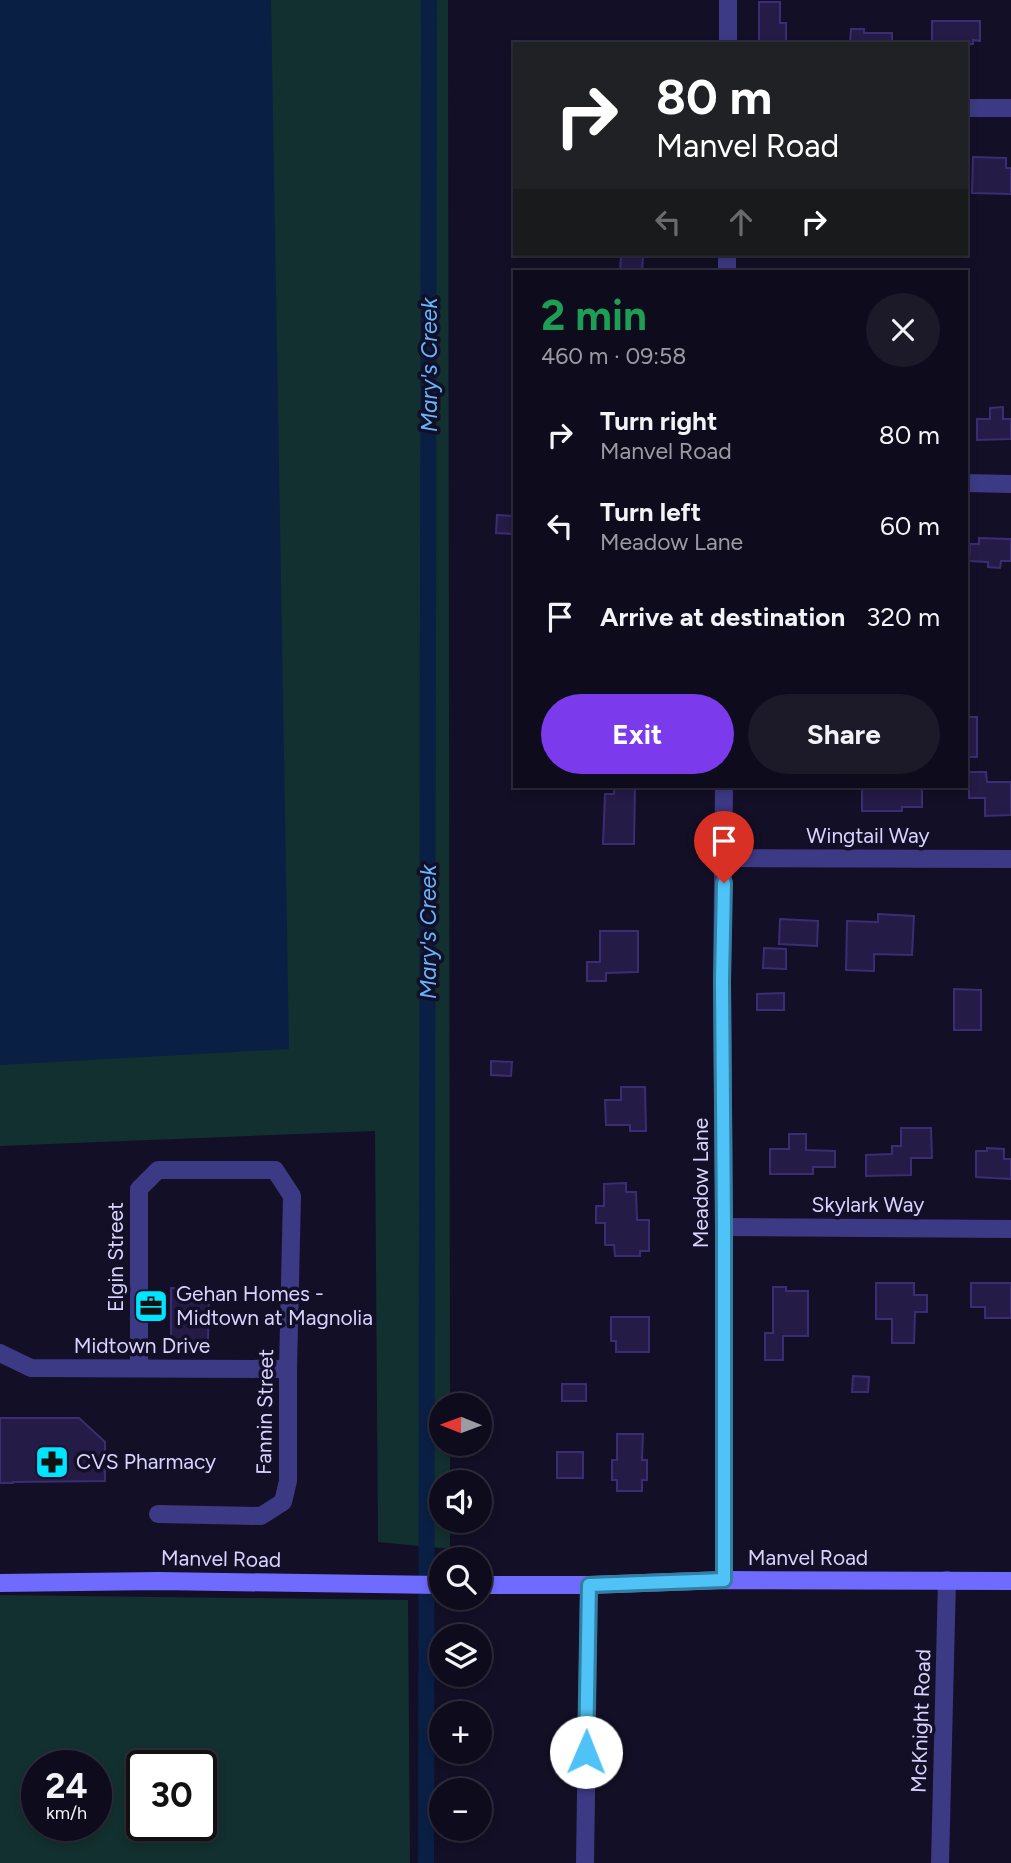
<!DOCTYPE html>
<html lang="en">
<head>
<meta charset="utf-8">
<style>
  :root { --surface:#0e0b1c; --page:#1c1929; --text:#f1f3f6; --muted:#9b9ba3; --line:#2e2b3b; --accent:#7c3aed }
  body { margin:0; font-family:Figtree,sans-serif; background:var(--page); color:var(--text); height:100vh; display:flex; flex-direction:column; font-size:26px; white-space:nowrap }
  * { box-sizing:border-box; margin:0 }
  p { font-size:23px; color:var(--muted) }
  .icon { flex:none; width:38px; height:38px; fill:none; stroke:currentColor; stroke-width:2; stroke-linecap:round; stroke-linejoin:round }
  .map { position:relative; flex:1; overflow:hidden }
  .side { position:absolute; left:513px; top:270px; width:455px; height:518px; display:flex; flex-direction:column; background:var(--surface); border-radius:0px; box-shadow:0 4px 10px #0003,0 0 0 2px var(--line) }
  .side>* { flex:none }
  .top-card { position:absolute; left:513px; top:42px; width:455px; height:214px; border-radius:0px; box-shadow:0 4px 10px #0003,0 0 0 2px var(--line); background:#202124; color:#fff; overflow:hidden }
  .needle { width:46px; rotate:271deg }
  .fabs { position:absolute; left:429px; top:1393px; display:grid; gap:14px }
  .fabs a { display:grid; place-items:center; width:63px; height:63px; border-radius:50%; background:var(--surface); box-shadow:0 4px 10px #0003,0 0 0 2px var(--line); font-size:35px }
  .speed { position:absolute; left:21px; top:1750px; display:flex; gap:14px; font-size:35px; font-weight:700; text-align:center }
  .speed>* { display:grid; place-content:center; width:91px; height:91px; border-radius:50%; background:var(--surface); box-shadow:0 4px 10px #0003,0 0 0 2px var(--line); line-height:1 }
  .speed small { font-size:18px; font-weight:400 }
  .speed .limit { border:4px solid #111; border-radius:10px; background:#fff; color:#111 }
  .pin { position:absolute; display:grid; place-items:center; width:60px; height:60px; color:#fff; margin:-72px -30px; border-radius:50% 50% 50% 0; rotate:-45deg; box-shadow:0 0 7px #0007 }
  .pin .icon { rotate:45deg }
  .me { position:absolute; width:77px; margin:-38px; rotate:1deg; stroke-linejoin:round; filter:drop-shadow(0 0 5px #0008) }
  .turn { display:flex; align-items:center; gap:24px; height:147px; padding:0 28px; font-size:32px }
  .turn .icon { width:91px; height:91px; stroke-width:2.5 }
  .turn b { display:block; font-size:49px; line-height:60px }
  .lanes { display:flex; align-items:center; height:66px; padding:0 28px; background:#0003; justify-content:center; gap:35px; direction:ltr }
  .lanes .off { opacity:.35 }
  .round { display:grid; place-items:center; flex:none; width:74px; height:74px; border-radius:37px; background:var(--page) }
  .summary { display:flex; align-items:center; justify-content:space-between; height:119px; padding:0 28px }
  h1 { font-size:42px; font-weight:700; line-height:52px; color:#1e9e55 }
  .primary-button { display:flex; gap:14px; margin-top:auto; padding:14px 28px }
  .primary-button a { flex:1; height:80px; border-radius:42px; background:var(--accent); color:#fff; font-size:28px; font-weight:700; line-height:80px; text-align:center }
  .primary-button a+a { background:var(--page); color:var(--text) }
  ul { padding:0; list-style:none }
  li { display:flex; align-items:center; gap:21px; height:91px; padding:0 28px }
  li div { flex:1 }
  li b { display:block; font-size:26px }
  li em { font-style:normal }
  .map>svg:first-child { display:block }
</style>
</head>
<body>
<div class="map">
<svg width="1011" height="1863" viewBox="0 0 1011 1863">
  <rect width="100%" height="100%" fill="#130f26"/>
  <!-- green -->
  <g fill="#12302f" fill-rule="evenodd">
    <polygon points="0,0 448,0 450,1405 441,1405 441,1444 450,1444 450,1482 441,1482 441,1521 450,1521 450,1549 378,1542 375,1131 0,1146"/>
    <path d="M0,1595L408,1600L410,1863H0ZM37,1766H96V1825H37ZM142,1766H201V1825H142Z"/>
  </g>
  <!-- water -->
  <polygon fill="#0a1f44" points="0,0 271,0 289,1049 0,1065"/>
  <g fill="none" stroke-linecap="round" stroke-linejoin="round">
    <!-- canal -->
    <polyline stroke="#0a1f44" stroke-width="16" points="426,1863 429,0"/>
  </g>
  <!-- building -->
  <g fill="#241b47" stroke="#3b2d73" stroke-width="2">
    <polygon points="759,2 780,2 780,23 786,23 786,44 759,44"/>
    <polygon points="932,21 980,21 980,41 973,40 973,44 932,44"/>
    <polygon points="851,29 864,29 864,33 892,33 892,44 850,44"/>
    <polygon points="973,157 1006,158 1006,168 1011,168 1011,194 972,193"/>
    <polygon points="621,257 643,257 642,271 620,271"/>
    <polygon points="1003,407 1003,419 1011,419 1011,439 977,440 977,419 990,419 990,408"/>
    <polygon points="497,515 514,516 514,534 496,533"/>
    <polygon points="979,538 1011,539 1011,561 1001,561 1000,568 988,567 988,562 969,561 970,544 979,544"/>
    <rect x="966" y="717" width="11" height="40"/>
    <polygon points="969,772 986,772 987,782 1011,782 1011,815 985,816 985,798 969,798"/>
    <polygon points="614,786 635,786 634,844 603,844 605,794 614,794"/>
    <polygon points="862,786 922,786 922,807 902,807 902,811 862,811"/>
    <polygon points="878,914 914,916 912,955 874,954 874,971 846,970 847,921 878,922"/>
    <polygon points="780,919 818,921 817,946 779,944"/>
    <polygon points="600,931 638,931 638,972 606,973 606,981 587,981 587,962 600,962"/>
    <polygon points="764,948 786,949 786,969 763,968"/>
    <polygon points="954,989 981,990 981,1030 954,1030"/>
    <polygon points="784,993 784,1010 757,1010 757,994"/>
    <polygon points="491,1061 512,1062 511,1076 491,1075"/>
    <polygon points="621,1087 645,1087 646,1131 630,1131 630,1125 606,1125 605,1100 621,1100"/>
    <polygon points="901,1128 931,1128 932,1158 911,1158 911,1175 866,1176 866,1155 892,1154 892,1146 901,1146"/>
    <polygon points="789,1134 806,1134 806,1150 835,1151 835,1167 813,1167 813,1174 770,1174 770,1149 789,1149"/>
    <polygon points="987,1148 1004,1149 1004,1159 1011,1159 1011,1179 976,1177 976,1151 987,1151"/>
    <polygon points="626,1183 626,1192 636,1192 637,1220 649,1220 649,1251 640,1251 640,1256 615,1256 614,1245 605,1245 605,1223 596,1223 596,1206 604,1206 604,1184"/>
    <polygon points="876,1283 914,1283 914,1295 927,1295 927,1312 915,1312 914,1343 892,1343 892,1319 876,1319"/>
    <polygon points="971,1283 1011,1283 1011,1318 985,1318 985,1307 971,1307"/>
    <polygon points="773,1287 786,1287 786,1291 808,1291 808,1336 783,1336 783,1360 765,1360 765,1333 773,1333"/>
    <polygon points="171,1288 209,1289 208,1342 171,1341"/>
    <polygon points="611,1317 649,1317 649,1352 616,1352 616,1341 611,1341"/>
    <polygon points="853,1376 869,1377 868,1392 852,1392"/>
    <rect x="562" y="1384" width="24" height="17"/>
    <polygon points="0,1418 79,1418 105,1442 105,1481 13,1482 13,1483 0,1483"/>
    <polygon points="617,1434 643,1434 642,1460 647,1460 647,1480 642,1480 642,1491 617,1491 617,1480 612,1480 612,1460 617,1460"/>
    <rect x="557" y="1452" width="26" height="26"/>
  </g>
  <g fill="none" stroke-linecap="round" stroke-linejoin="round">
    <!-- street -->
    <g stroke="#3d3a85" stroke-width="18">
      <polyline points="728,44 728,0"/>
      <polyline points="966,108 1011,108"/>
      <polyline points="727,271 727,254"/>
      <polyline points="966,483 1011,484"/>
      <polyline points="724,858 1011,859"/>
      <polyline points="724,1227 1011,1229"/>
      <polyline points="0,1353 31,1368 288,1369"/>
      <polyline points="139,1368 139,1189 158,1170 275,1170 292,1196 288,1369 288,1481 283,1502 261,1516 158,1514"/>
      <polyline points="724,1580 724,1227 722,981 724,786"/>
      <polyline points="585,1863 589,1585"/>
      <polyline points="940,1863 947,1580"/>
    </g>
    <!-- secondary -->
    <g stroke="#6f6bff" stroke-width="18">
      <polyline points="0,1583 158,1581 441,1585"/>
      <polyline points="480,1585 589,1585 724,1580 1011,1581"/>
    </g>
  </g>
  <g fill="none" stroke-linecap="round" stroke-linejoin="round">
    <!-- route casing -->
    <g stroke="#337fa1" stroke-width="18">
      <polyline id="route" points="586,1752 589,1585 724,1580 724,1227 722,981 724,883"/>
    </g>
    <!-- route -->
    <use href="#route" stroke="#4fc3f7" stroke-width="12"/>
  </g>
  <!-- icons -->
  <defs>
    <g id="office-square" transform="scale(1.75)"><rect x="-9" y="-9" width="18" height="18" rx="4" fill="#00e5ff" stroke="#130f26"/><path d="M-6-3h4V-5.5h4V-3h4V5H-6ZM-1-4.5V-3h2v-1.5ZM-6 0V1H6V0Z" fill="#111"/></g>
    <g id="pharmacy-square" transform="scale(1.75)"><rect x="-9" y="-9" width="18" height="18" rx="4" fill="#00e5ff" stroke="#130f26"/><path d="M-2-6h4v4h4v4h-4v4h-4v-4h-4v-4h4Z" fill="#111"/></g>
  </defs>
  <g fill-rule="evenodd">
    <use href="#office-square" x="151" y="1306"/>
    <use href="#pharmacy-square" x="52" y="1462"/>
  </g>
  <g text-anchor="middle" stroke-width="7" stroke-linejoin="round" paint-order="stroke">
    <!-- street labels -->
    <g font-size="21" fill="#d9d4ff" stroke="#130f26">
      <text x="868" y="843">Wingtail Way</text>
      <text transform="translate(701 1183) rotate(-90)" y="7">Meadow Lane</text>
      <text x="868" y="1212">Skylark Way</text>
      <text transform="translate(116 1257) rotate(-90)" y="7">Elgin Street</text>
      <text x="142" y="1353">Midtown Drive</text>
      <text transform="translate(265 1412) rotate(-89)" y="7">Fannin Street</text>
      <text x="808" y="1565">Manvel Road</text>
      <text transform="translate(221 1559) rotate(1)" y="7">Manvel Road</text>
      <text transform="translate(921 1721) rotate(-88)" y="7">McKnight Road</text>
    </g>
    <!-- poi labels -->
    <g font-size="21" fill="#d9d4ff" stroke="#130f26" text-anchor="start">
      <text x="176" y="1301">Gehan Homes -<tspan x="176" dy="24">Midtown at Magnolia</tspan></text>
      <text x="76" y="1469">CVS Pharmacy</text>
    </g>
    <!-- water labels -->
    <g font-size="23" font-style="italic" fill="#62b6ff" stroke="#130f26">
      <text transform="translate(429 365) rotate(-90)" y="8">Mary's Creek</text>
      <text transform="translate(428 932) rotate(-90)" y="8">Mary's Creek</text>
    </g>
  </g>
</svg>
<div class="fabs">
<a><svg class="needle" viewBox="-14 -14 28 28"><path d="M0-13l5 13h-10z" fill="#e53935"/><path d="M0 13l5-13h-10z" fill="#9b9ba3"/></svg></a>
<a><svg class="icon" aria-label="sound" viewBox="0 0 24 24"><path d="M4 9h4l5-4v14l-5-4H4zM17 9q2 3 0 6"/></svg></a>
<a><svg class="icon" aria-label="search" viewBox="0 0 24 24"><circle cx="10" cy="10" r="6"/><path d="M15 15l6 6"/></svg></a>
<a><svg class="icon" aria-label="layers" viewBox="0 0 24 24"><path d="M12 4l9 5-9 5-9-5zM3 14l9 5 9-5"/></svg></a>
<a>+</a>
<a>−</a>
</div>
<div class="speed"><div>24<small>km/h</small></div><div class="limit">30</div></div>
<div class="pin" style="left:724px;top:883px;background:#d93025"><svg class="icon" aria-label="arrive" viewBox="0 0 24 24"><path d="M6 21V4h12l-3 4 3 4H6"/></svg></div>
<svg class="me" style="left:586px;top:1752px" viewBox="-20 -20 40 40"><circle r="19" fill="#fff"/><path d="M0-13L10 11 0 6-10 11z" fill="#4fc3f7"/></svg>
<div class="top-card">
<div class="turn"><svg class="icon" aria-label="right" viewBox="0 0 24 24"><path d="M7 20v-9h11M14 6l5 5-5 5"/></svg><div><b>80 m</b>Manvel Road</div></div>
<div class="lanes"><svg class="icon off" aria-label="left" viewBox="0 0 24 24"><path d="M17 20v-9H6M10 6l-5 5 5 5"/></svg><svg class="icon off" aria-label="ahead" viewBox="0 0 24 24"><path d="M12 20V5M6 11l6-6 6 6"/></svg><svg class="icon" aria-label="right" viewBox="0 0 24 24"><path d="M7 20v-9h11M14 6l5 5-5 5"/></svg></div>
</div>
<section class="side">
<div class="summary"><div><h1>2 min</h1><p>460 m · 09:58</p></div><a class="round"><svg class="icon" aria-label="close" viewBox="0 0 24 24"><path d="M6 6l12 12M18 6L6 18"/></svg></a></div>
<ul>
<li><svg class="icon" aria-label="right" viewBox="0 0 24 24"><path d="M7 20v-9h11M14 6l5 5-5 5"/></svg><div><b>Turn right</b><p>Manvel Road</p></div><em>80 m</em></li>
<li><svg class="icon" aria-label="left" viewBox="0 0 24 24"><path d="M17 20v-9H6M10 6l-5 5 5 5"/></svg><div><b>Turn left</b><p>Meadow Lane</p></div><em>60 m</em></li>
<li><svg class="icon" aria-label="arrive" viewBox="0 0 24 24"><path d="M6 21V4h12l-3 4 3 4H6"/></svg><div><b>Arrive at destination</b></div><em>320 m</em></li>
</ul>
<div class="primary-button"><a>Exit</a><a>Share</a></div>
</section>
</div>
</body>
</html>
